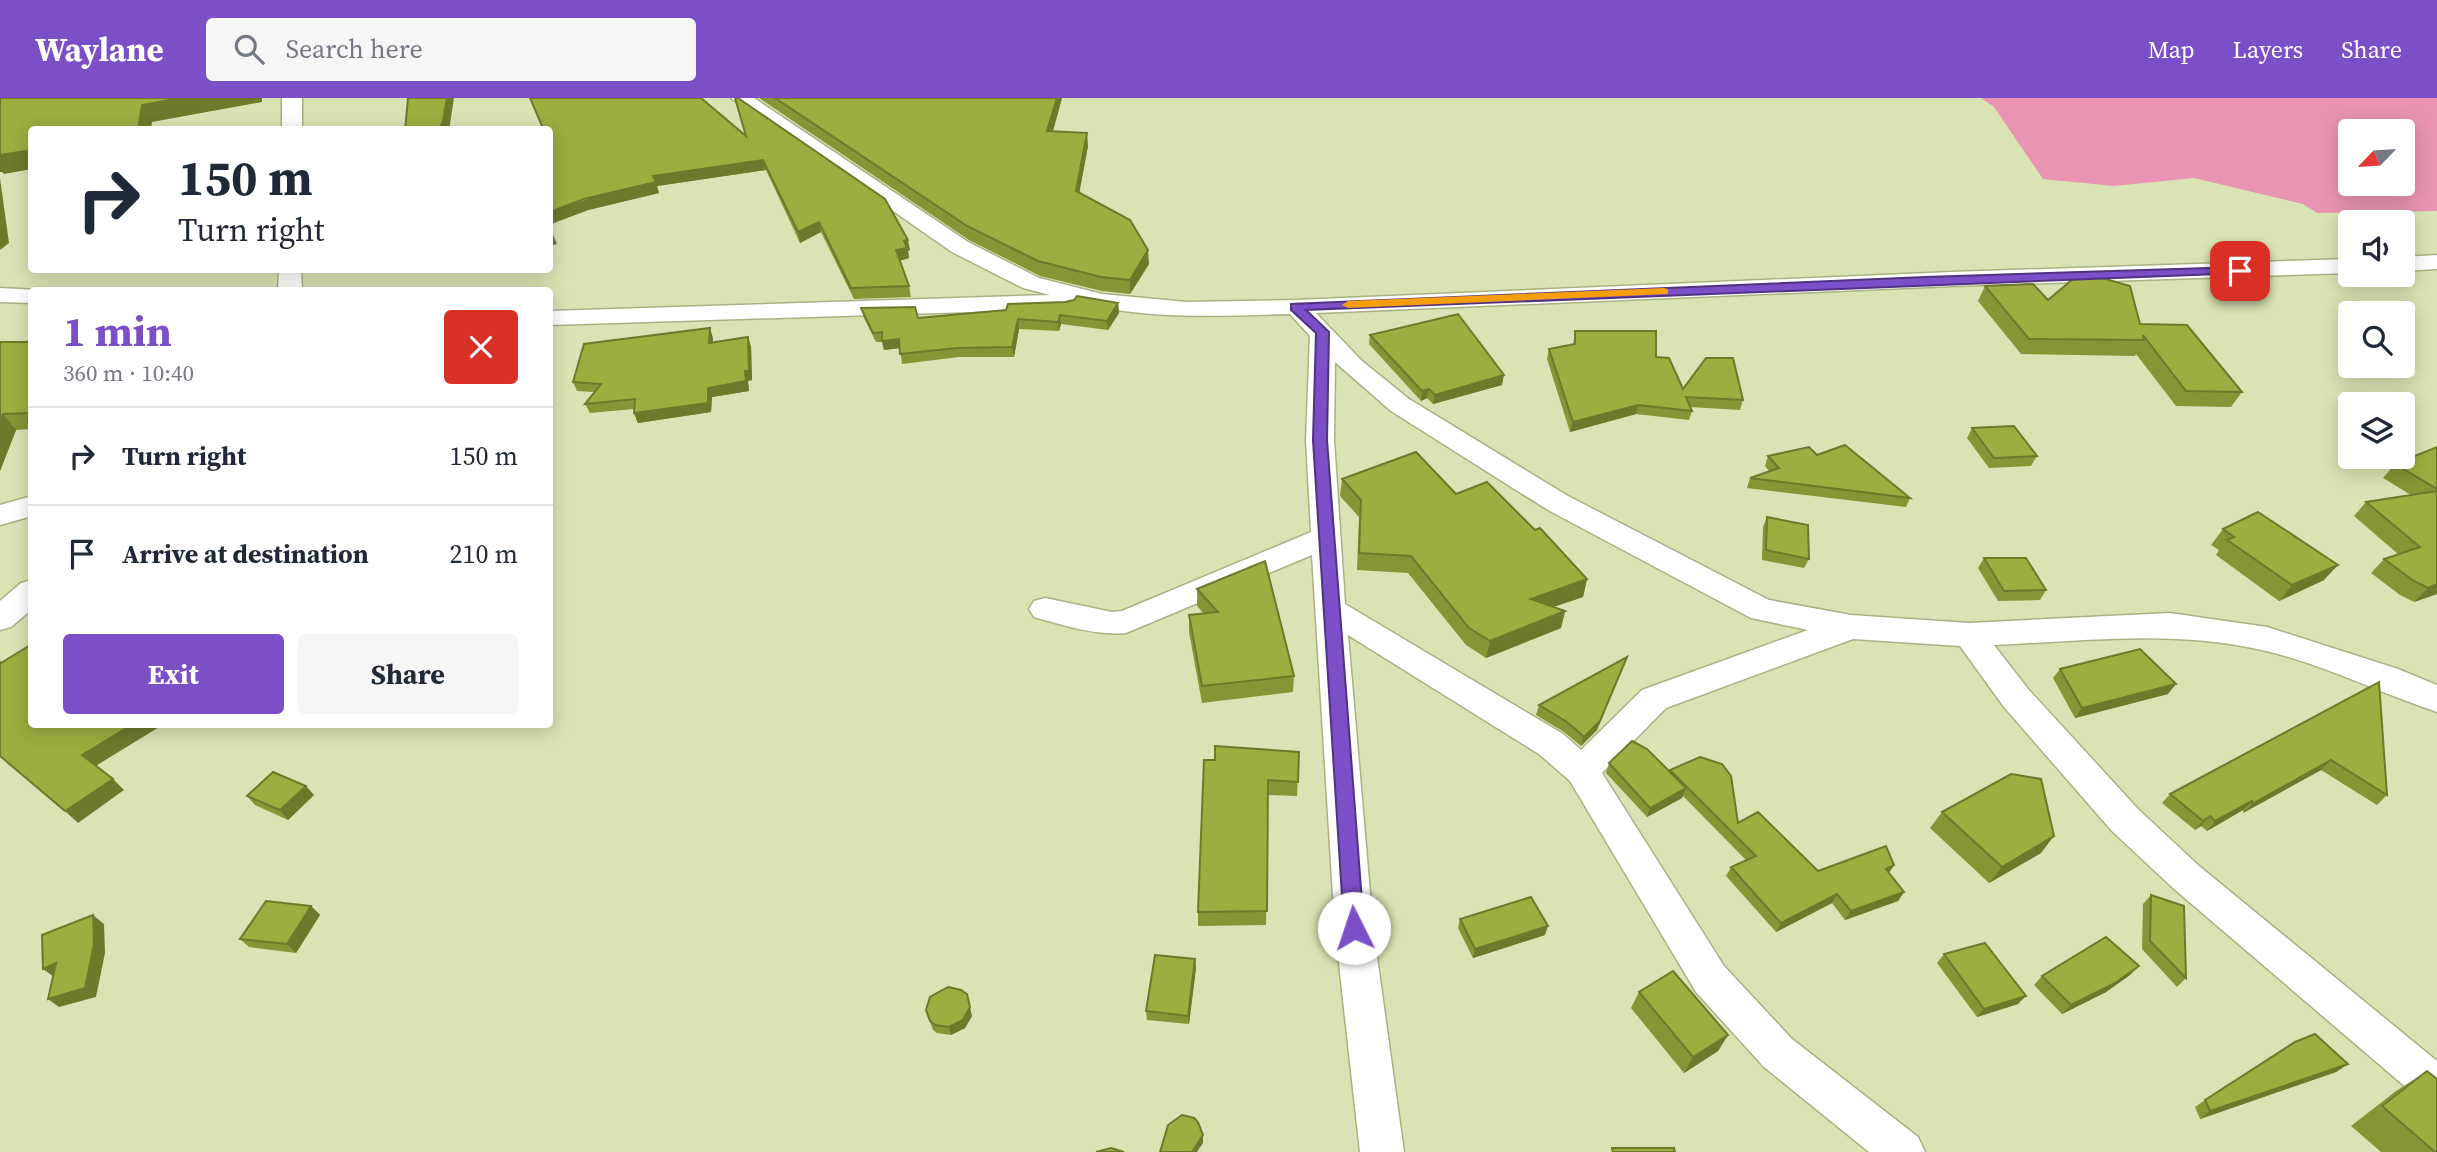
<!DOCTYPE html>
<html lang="en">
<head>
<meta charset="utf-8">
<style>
  :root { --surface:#fff; --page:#f6f6f7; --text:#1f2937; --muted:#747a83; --line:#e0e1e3; --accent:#7b4fc7 }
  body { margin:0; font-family:"Source Serif 4",serif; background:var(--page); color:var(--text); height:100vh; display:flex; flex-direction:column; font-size:26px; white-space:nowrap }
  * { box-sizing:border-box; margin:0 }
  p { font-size:23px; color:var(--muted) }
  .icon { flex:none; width:38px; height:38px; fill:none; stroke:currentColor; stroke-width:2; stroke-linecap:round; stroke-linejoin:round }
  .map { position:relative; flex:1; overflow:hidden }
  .details { position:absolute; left:28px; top:189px; width:525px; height:441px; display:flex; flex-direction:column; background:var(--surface); border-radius:7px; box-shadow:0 4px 18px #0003 }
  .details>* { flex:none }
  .top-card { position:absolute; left:28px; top:28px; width:525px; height:147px; border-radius:7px; box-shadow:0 4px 18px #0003; background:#fff; color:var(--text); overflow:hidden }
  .needle { width:46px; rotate:245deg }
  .fabs { position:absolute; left:2338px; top:21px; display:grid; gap:14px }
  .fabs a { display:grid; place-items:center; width:77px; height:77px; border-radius:7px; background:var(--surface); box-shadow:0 4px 18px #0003; font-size:35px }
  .pin { position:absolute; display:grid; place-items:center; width:60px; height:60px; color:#fff; margin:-30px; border-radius:14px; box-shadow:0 4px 10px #0006 }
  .me { position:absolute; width:77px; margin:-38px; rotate:356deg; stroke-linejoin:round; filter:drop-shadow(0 0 5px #0008) }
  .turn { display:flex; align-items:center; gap:24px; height:147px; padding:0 35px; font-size:32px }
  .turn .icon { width:91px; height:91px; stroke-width:2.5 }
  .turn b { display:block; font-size:49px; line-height:60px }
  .round { display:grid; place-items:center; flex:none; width:74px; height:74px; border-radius:7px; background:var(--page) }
  .headline { display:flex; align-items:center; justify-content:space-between; height:119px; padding:0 35px }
  h1 { font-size:42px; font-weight:700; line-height:52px; color:var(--accent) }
  .primary-button { display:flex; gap:14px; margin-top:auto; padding:14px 35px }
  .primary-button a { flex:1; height:80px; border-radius:7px; background:var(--accent); color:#fff; font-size:28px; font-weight:700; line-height:80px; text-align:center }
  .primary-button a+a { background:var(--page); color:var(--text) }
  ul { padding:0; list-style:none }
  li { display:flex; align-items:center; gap:21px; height:98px; padding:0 35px; border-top:2px solid var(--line) }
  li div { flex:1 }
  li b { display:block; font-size:26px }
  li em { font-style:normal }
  header { display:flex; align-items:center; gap:42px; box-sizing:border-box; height:98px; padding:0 35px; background:var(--accent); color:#fff }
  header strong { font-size:33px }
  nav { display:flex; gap:38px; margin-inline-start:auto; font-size:24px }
  .search { width:490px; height:63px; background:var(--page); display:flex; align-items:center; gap:18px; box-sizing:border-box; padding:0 24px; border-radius:7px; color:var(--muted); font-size:26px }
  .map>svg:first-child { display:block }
</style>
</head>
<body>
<header>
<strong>Waylane</strong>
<div class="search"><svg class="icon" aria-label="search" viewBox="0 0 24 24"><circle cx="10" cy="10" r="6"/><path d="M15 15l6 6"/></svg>Search here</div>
<nav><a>Map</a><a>Layers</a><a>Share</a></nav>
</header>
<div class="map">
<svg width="2437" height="1054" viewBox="0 0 2437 1054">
  <rect width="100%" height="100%" fill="#dae3b3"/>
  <!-- green -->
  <path fill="#ea94b3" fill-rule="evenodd" d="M1981,0H2437V113L2317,115L2303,106L2194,80L2114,88L2043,81L1994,9ZM2350,33H2403V86H2350Z"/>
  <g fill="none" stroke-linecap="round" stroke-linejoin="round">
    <!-- street casing -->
    <g stroke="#a9b283" stroke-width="3">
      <g id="street">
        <rect x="282" y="0" width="20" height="32"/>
        <path d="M731,0H754L968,144L1039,180L1102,196L1187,204L1296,202L1952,174L2350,161V175L1952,188L1316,215L1362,263L1409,301L1568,398L1769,502L1851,517L1969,525L2170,515L2267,529L2398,571L2437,587V614C2380,595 2325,567 2266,553C2177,531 2085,543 1994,547L2028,591L2138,711L2199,768L2437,963V1009L2422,1003L2173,790L2112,733L2004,609L1960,548L1853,541L1666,610L1602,675L1724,868L1792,941L1918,1039L1925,1054H1869L1764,969L1696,894L1570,683L1539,656L1348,537L1373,830L1404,1054H1360L1335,830L1312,457L1126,535C1097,538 1062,527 1034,519L1029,511L1034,503L1045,500L1112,514L1122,513L1311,434L1306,342L1310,238L1290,216C1219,218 1146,222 1077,204L1074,209L1065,211L550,227V213L1050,197L1023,190L952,154ZM1335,264L1391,313L1548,412L1751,520L1808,532L1642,592L1581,652L1563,636L1345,506L1334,342Z"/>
        <polygon points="2437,157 2437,171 2403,173 2403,159"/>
        <polygon points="279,172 301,172 302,192 278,192"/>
        <polygon points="0,190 39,192 32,192 32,205 0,204"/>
        <polygon points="32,398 32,418 0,427 0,407"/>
        <polygon points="32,482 32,511 11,529 0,532 0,503 21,485"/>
      </g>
    </g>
    <!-- street -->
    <use href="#street" fill="#fff" fill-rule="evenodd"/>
  </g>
  <!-- wall -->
  <g fill="#879536">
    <polygon points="759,0 1062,0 1053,33 1088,48 1079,95 1149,166 1130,196 1102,193 1040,178 969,142"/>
    <polygon points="746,38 910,152 908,153 909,160 900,163 909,188 911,199 854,201 821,134 800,145 766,72 657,88 659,95 588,112 551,126"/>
    <polygon points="1985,188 2048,202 2140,226 2242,294 2231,309 2176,308 2136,256 2135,258 2021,256 1978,203"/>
    <polygon points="1118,205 1119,215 1108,232 1061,226 1059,233 1019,231 1014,259 959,259 902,266 900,250 884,252 882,244 876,244 864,220 861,210 918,220"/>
    <polygon points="1575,233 1656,259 1683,291 1743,302 1740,312 1691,309 1692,313 1689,322 1636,316 1570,334 1547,261 1549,251 1573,247"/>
    <polygon points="1370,237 1502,287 1433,306 1427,300 1421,303 1369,246"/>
    <polygon points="748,239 751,249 752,282 748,283 749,293 712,299 711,314 638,325 634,315 634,311 590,315 585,306 594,294 577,293 573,284 713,240 712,245"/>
    <polygon points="32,241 32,331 16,332 0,373 0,244 28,244"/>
    <polygon points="1972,330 2037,358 2031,368 1989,370 1967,340"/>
    <polygon points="2437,349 2437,496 2414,504 2400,497 2371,475 2384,461 2398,456 2354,418 2366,404 2411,397 2383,380 2395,366"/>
    <polygon points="1768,358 1910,400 1906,409 1747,390 1750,380 1770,374 1765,368"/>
    <polygon points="1342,381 1456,396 1587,481 1583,499 1553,509 1565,513 1561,530 1486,560 1466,547 1408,475 1357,472 1359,419 1340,398"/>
    <polygon points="1767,419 1809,461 1804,470 1762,462 1763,429"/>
    <polygon points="2223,431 2324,482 2279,503 2216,457 2219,452 2211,447"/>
    <polygon points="1984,460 2046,492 2040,502 1998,503 1978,470"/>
    <polygon points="1197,491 1294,578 1293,594 1202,605 1189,534 1189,517 1204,516 1197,508"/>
    <polygon points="1627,559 1597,632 1581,648 1564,634 1536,617 1539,607"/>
    <polygon points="2060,571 2168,596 2075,620 2053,580"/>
    <polygon points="2379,584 2387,697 2377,707 2321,672 2243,715 2243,712 2207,733 2201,728 2195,732 2162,705 2170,696"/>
    <polygon points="1299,654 1297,698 1268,697 1266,827 1198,828 1198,814 1215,662"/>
    <polygon points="1609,665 1669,674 1670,672 1738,725 1818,773 1894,767 1889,775 1904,794 1898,803 1845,822 1832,805 1776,834 1726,778 1731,769 1746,762 1683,698 1682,700 1647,719 1606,675"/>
    <polygon points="314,697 288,722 255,707 247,698"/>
    <polygon points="1942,714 2041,755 1989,785 1930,730"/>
    <polygon points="2151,797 2186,880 2177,889 2142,851 2143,806"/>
    <polygon points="311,808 320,817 296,855 249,849 240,841"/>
    <polygon points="1460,821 1545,837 1473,860 1458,830"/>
    <polygon points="1944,856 2018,906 1977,919 1937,865"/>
    <polygon points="1196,870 1189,926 1147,922 1146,913"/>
    <polygon points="2130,877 2106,894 2062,916 2034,887 2042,878"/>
    <polygon points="1639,894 1728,937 1718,953 1684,975 1631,910"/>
    <polygon points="926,912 972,918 965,930 951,937 937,935 933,932"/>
    <polygon points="2348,966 2336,974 2200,1021 2195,1009 2205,1002"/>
    <polygon points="2427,973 2437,1054 2381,1054 2351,1028 2396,993"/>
  </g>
  <!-- shaded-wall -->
  <g fill="#6e792c">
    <polygon points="179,0 262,0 262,4 152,24 151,32 138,32 142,7"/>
    <polygon points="447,0 454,0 449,32 439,32"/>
    <polygon points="1057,0 1062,0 1049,47 1047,33"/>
    <polygon points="1087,35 1088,48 1077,107 1076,93"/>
    <polygon points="32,52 32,71 4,76 2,74 0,74 0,57"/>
    <polygon points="763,62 766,72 657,88 659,95 588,112 551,126 550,123 550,114 653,78"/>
    <polygon points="0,80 9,145 0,152"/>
    <polygon points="819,124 821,134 800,145 798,134"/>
    <polygon points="550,129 557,146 550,148"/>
    <polygon points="908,142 910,152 908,153 909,160 898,163 896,152 904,143"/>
    <polygon points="1148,152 1149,166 1130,196 1130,182"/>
    <polygon points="1118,205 1119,215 1108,232 1107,223"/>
    <polygon points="1060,217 1061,226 1059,233 1058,224"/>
    <polygon points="1018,221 1019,231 1014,259 1012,249"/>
    <polygon points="710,230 713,240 712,255 709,245"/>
    <polygon points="748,239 751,249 752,282 748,283 749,293 712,299 711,314 638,325 634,315 708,290 745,273"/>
    <polygon points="899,241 901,250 884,252 882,243"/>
    <polygon points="1504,277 1502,287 1433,306 1435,297"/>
    <polygon points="1429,291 1427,300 1421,303 1422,293"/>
    <polygon points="1638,307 1636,316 1570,334 1573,324"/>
    <polygon points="3,316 16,332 0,373 0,323"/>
    <polygon points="2338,467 2324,482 2279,503 2292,487"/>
    <polygon points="1587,481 1583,499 1527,518 1531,501"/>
    <polygon points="2437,486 2437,496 2414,504 2428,490"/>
    <polygon points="1565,513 1561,530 1486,560 1490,543"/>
    <polygon points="1627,559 1597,632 1581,648 1584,639"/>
    <polygon points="2176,586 2168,596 2075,620 2082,610"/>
    <polygon points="133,626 164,626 94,669 82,657"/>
    <polygon points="2331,662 2321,672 2243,715 2252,706"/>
    <polygon points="113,681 124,692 78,725 65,713"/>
    <polygon points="306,688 314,697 288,722 280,712"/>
    <polygon points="1686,690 1682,700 1647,719 1650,710"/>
    <polygon points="2252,703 2243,712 2207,733 2215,723"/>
    <polygon points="2210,718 2201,728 2195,732 2203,723"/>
    <polygon points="2054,738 2041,755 1989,785 2002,769"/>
    <polygon points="1894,767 1888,776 1886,771"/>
    <polygon points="1904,794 1898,803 1845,822 1851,813"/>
    <polygon points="1837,796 1832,805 1776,834 1781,825"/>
    <polygon points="311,808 320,817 296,855 287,846"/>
    <polygon points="93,817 104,826 105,855 96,899 59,909 48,901"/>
    <polygon points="1548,828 1545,837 1473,860 1475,851"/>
    <polygon points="1195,861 1196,870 1189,926 1188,918"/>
    <polygon points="56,865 54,879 43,871"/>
    <polygon points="2139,868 2130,877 2106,894 2062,916 2071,907"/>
    <polygon points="967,896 972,918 965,930 951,937 949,929"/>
    <polygon points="2026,898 2018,906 1977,919 1984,911"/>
    <polygon points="1728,937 1718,953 1684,975 1693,959"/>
    <polygon points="2348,966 2336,974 2200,1021 2210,1013"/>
    <polygon points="1203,1037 1203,1045 1197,1054 1192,1054"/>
  </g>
  <!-- building -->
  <g fill="#9dad3f" stroke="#6e792c" stroke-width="2">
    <polygon points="0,0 179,0 142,7 138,32 32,32 32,52 0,57"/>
    <polygon points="408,0 447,0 443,23 439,32 405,32"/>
    <polygon points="530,0 701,0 746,38 735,0 738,0 885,101 908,142 904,143 907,150 896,152 909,188 851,190 819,124 798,134 763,62 653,78 656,84 584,101 550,114 550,32 534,32 543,30"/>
    <polygon points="775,0 1057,0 1047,33 1087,35 1076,93 1130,122 1148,152 1130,182 1101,179 1038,163 967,128"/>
    <polygon points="2081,174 2130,188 2140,226 2187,227 2242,294 2186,293 2143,237 2144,242 2029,241 1985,188 2033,186 2048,202"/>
    <polygon points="1077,198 1118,205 1107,223 1060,217 1058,224 1018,221 1012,249 957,250 900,256 899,241 882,243 882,234 873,235 861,210 915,209 918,220 1006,212 1008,206 1065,204 1074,202"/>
    <polygon points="1458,216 1504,277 1435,297 1429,291 1422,293 1370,237"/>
    <polygon points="710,230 709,245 748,239 749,273 745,273 746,283 708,290 708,305 634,315 635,301 585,306 601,286 573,284 584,246"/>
    <polygon points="1575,233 1656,233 1656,259 1669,260 1683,291 1706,260 1733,260 1743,302 1686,299 1692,313 1638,307 1573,324 1549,251 1575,246"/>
    <polygon points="32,241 32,315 3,316 0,323 0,244 28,244"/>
    <polygon points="2014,328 2037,358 1994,360 1972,330"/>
    <polygon points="1845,347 1910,400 1750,380 1779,370 1768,358 1809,349 1817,357"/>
    <polygon points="2437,349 2437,391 2395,366"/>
    <polygon points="1416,354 1456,396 1487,384 1535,432 1540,430 1587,481 1531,501 1565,513 1490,543 1469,530 1411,458 1359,455 1361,402 1342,381"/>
    <polygon points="2437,393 2437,486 2428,490 2414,483 2384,461 2420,449 2366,404"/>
    <polygon points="2258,414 2338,467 2292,487 2227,442 2234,439 2223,431"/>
    <polygon points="1767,419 1808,427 1809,461 1766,452"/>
    <polygon points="1984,460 2026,460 2046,492 2004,493"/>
    <polygon points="1265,463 1294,578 1202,588 1189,517 1218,514 1197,491"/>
    <polygon points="32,546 32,626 133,626 82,657 113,681 65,713 0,658 0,564 1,565"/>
    <polygon points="2140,551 2176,586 2082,610 2060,571"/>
    <polygon points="1627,559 1600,623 1584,639 1567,624 1539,607"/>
    <polygon points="2379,584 2387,697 2331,662 2252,706 2252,703 2215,723 2210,718 2203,723 2170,696"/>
    <polygon points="1632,643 1647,651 1686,690 1650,710 1609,665"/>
    <polygon points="1215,648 1299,654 1298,684 1268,682 1267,813 1198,814 1204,662 1215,662"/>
    <polygon points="1700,659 1722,666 1731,678 1738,725 1758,714 1818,773 1886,748 1894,767 1886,771 1904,794 1851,813 1837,796 1781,825 1731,769 1756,758 1670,672"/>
    <polygon points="273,674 306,688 280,712 247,698"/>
    <polygon points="2011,676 2041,681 2054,738 2002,769 1942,714"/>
    <polygon points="2151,797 2184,808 2186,880 2150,843"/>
    <polygon points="1531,799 1548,828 1475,851 1460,821"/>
    <polygon points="266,803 311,808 287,846 240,841"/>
    <polygon points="93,817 94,846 85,890 48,901 56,865 43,871 42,837"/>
    <polygon points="2106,839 2139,868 2115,885 2071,907 2042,878"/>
    <polygon points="1985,845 2026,898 1984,911 1944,856"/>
    <polygon points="1155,857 1195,861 1188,918 1146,913"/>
    <polygon points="1673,873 1728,937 1693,959 1639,894"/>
    <polygon points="948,889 961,892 967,896 970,909 963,922 949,929 935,927 930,923 926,912 930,899"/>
    <polygon points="2315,936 2348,966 2210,1013 2205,1002 2295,944"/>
    <polygon points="2427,973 2437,981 2437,1054 2435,1054 2382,1008"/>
    <polygon points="1182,1017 1194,1020 1198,1024 1203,1037 1192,1054 1160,1054 1168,1027"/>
    <polygon points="1111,1050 1124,1054 1096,1054"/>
    <polygon points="1612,1050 1674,1050 1675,1054 1613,1054"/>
  </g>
  <!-- route -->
  <polygon fill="#7b4fc7" stroke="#503381" stroke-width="2" points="2240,169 2246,173 2244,175 1306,212 1329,234 1327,342 1364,830 1361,836 1354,839 1347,836 1344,830 1313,342 1316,235 1291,212 1291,206 1925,179"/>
  <!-- slow -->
  <polygon fill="#f59e0b" points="1664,190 1668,191 1668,196 1348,210 1342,207 1348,203"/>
</svg>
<div class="fabs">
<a><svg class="needle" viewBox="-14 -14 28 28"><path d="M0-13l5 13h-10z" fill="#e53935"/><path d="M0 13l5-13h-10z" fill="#747a83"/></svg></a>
<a><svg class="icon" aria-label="sound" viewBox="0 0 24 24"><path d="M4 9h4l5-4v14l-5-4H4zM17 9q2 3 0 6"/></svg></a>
<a><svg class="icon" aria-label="search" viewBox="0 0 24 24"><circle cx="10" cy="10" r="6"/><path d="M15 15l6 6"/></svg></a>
<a><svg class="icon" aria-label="layers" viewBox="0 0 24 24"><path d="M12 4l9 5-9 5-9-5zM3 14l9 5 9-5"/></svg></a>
</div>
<div class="pin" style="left:2240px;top:173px;background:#d93025"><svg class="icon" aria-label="arrive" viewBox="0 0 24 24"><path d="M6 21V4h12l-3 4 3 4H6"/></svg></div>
<svg class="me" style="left:1354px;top:830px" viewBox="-20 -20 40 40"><circle r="19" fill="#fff"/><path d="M0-13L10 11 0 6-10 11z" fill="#7b4fc7"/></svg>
<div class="top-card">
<div class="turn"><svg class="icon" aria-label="right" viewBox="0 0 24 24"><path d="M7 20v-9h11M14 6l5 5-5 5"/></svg><div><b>150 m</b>Turn right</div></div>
</div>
<section class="details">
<div class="headline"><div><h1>1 min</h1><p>360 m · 10:40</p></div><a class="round" style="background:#d93025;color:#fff"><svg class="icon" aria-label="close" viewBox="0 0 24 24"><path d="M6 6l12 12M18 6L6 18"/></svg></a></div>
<ul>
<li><svg class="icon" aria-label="right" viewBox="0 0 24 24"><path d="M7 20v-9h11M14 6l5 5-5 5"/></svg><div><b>Turn right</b></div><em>150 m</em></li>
<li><svg class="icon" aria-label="arrive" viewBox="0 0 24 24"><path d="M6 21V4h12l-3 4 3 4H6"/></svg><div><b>Arrive at destination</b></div><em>210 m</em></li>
</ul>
<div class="primary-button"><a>Exit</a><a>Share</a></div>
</section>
</div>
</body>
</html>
